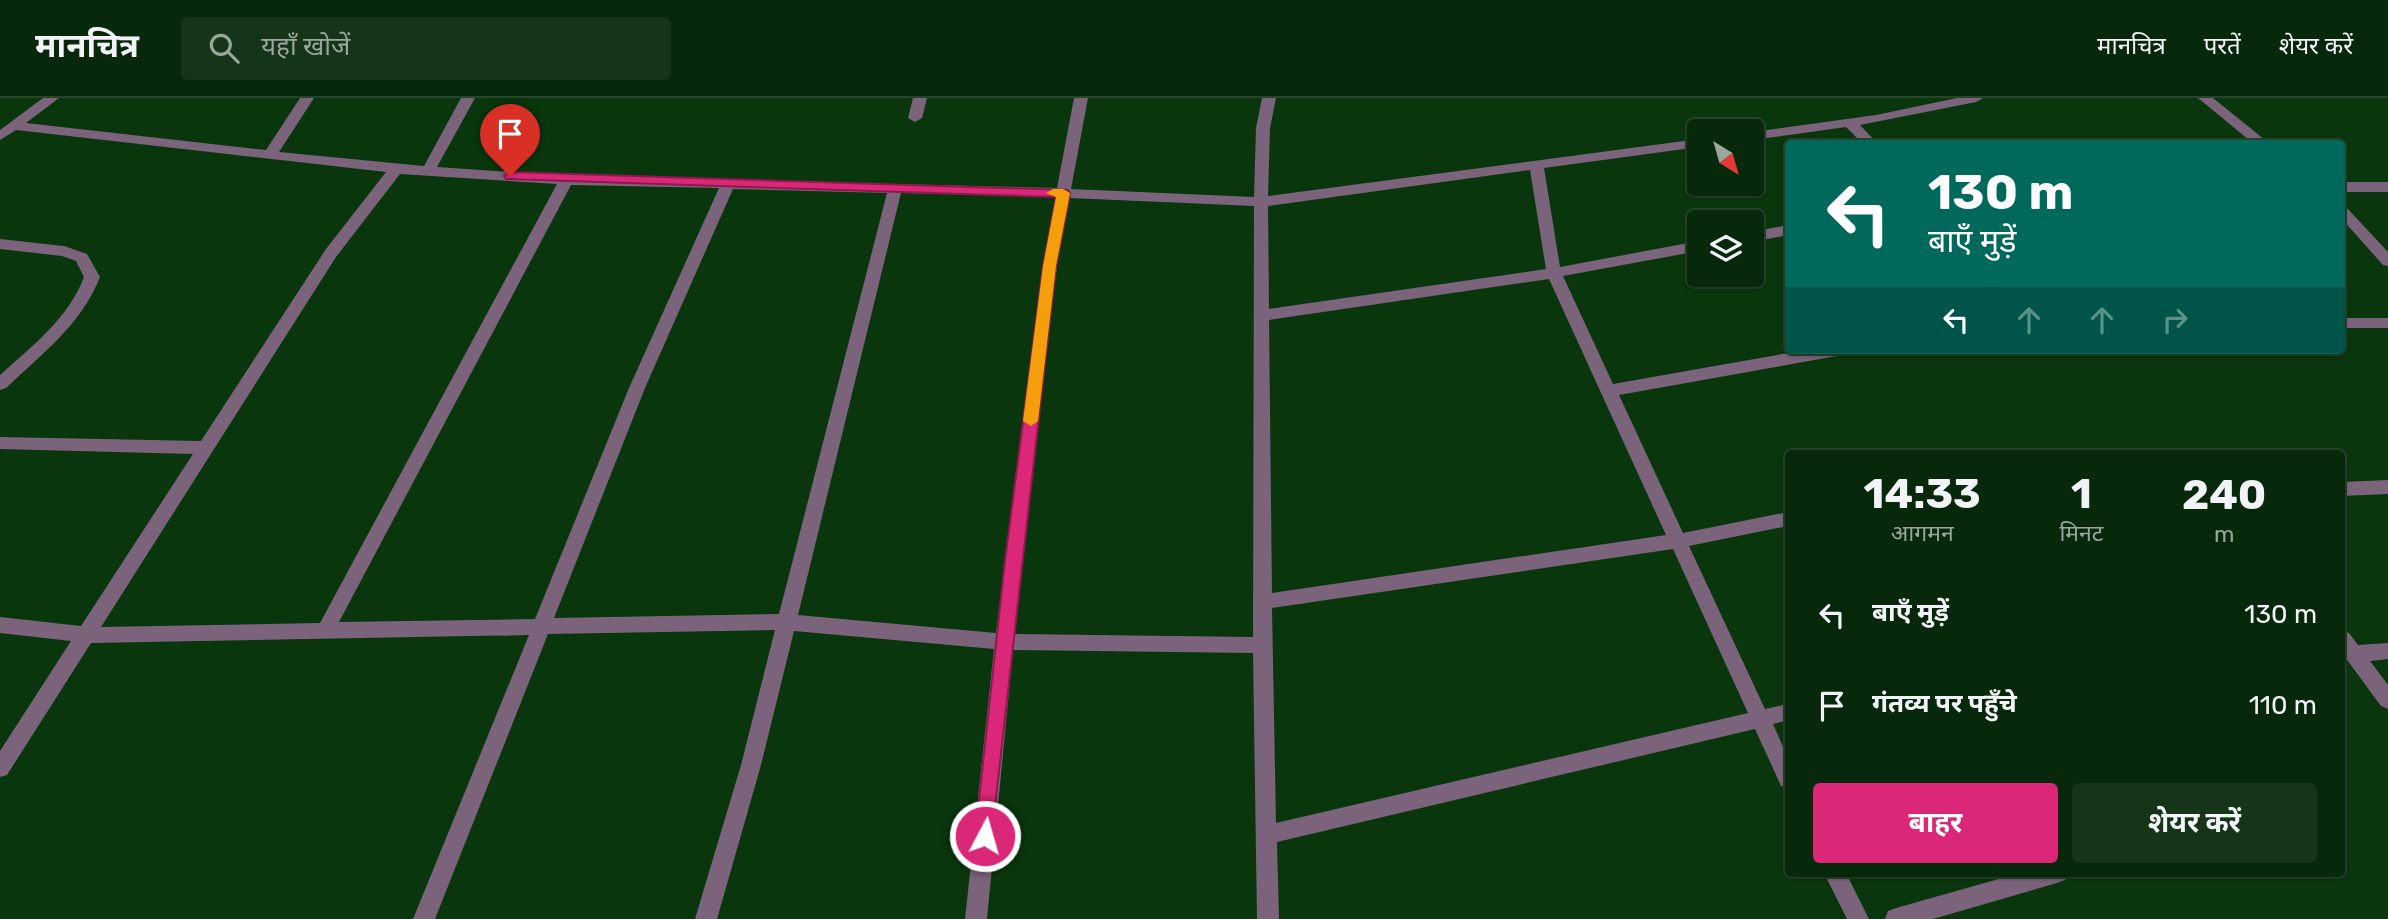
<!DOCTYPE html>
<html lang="hi">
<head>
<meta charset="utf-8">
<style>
  :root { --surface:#07280a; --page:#153418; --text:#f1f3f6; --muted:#98a69c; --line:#28442b; --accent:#db2777 }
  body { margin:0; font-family:Rubik,"Noto Sans Devanagari",sans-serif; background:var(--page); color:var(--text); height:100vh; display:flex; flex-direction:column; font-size:26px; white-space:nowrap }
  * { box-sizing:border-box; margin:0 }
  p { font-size:23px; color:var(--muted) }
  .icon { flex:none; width:38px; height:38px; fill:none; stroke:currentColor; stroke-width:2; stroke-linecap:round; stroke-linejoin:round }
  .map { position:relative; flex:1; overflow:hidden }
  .drawer { position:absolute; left:1785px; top:352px; width:560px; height:427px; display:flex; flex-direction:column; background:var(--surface); border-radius:7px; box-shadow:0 2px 5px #0004,0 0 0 2px var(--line) }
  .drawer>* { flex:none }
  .guide { position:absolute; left:1785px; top:42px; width:560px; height:214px; border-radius:7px; box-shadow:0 2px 5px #0004,0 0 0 2px var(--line); background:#00695c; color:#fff; overflow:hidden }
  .needle { width:46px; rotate:143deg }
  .buttons { position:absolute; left:1687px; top:21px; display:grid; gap:14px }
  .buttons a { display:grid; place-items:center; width:77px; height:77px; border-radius:7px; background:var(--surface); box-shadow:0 2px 5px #0004,0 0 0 2px var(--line); font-size:35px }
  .pin { position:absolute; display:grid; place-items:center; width:60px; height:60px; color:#fff; margin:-72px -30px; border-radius:50% 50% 50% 0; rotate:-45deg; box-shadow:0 0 7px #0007 }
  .pin .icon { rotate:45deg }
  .me { position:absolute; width:77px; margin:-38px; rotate:6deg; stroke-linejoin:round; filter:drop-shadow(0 0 5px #0008) }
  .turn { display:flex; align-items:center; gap:24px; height:147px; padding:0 28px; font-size:32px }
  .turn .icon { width:91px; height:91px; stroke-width:2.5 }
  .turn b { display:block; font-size:49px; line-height:60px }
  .lanes { display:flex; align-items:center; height:66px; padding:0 28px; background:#0003; justify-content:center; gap:35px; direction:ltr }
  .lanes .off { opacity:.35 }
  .eta { display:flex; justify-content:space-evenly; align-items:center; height:119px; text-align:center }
  .eta b { font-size:42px; font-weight:700; line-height:49px }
  .button { display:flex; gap:14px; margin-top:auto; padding:14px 28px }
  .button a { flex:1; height:80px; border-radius:7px; background:var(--accent); color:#fff; font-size:28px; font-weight:700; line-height:80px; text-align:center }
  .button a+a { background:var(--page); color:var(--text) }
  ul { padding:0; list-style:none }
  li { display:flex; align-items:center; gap:21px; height:91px; padding:0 28px }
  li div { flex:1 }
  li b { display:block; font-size:26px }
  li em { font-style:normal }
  header { display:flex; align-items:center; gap:42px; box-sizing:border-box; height:98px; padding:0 35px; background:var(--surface); border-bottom:2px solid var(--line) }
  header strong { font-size:33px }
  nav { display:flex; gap:38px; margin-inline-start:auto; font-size:24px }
  .search { width:490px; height:63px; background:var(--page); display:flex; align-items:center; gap:18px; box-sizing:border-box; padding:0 24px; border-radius:7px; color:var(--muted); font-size:26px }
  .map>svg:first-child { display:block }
</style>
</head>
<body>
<header>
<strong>मानचित्र</strong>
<div class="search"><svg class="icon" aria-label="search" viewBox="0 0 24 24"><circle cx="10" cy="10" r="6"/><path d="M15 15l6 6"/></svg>यहाँ खोजें</div>
<nav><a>मानचित्र</a><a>परतें</a><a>शेयर करें</a></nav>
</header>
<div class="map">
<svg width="2388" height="821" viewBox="0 0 2388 821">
  <rect width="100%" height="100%" fill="#09360d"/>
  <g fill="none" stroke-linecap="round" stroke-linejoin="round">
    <!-- minor -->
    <g fill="#7a637b" fill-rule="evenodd">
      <path d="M43,0H59L26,25L266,52L300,0H314L279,54L424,68L461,0H475L437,69L566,78L1057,90L1074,0H1088L1071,91L1254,99L1256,30L1262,0H1276L1270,30L1268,98L1699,41V49L1544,70L1560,169L1699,143V153L1563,178L1613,286L1805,252H1845L1837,258L1619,297L1683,435L1788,414V428L1689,448L1765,611L1788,606V622L1773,626L1788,660V690L1781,688L1755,631L1277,744L1279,821H1257L1253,555L1013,552L987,821H965L994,551L794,533L761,667L717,821H695L741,667L775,532L548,536L435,821H413L529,537L91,545L7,677L0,679V653L71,543L0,535V519L81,528L193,356L0,351V339L201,343L326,151L386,74L16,32L0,42V32ZM1530,72L1546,171L1269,211L1268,108ZM400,76L557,86L320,525L101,529L336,159ZM571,87L719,90L629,290L535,521L339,524ZM733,91L887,95L779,516L554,520L645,290ZM901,95L1056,99L1043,168L996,535L798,517ZM1070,100L1254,108L1253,539L1014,536L1057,168ZM1549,181L1666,437L1272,495L1269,222ZM1673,451L1748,615L1276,725L1272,510Z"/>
      <polygon points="913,0 927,0 922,20 915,24 908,20"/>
      <polygon points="1957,0 1983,0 1976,4 1860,27 1878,46 1863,46 1846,29 1752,42 1752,34 1876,17"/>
      <polygon points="2198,0 2213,0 2270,46 2254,46"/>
      <rect x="2342" y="84" width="46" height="10"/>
      <polygon points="2342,108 2347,110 2388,154 2388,168 2383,167 2342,121"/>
      <polygon points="1788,127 1788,137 1752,144 1752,134"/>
      <path d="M0,141L64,148L87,156L100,179C81,227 42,256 6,290L0,292V277C33,247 68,221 84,179L76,163L62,158L0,151Z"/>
      <rect x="2342" y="220" width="46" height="10"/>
      <polygon points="2388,382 2388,396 2342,398 2342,384"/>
      <polygon points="2342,533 2349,535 2358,547 2388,545 2388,561 2370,563 2388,587 2388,611 2381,608 2342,555"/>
      <polygon points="1824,775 1846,775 1869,821 1847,821"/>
      <polygon points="2020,775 2068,775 2065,782 2057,785 1933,821 1885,821 1888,813 1896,810"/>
    </g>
  </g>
  <!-- route -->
  <polygon fill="#db2777" stroke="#8e194d" stroke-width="2" points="510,74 1068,92 1070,95 1056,168 991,744 985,747 978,744 975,738 1005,463 1043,168 1056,99 506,81 504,78"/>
  <!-- slow -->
  <polygon fill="#f59e0b" points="1063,91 1070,95 1056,168 1038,323 1031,328 1023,323 1043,168 1056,99 1046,95 1053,91"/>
</svg>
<div class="buttons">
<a><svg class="needle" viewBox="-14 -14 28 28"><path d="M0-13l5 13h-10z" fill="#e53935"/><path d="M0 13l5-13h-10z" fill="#98a69c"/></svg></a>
<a><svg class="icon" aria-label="layers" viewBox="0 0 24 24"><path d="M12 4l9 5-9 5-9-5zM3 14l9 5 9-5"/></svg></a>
</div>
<div class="pin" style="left:510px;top:78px;background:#d93025"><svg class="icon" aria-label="arrive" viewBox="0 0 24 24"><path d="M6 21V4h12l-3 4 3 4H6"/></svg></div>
<svg class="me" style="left:985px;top:738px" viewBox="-20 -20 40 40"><circle r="17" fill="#db2777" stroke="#fff" stroke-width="3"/><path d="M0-11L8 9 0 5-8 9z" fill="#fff"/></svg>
<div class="guide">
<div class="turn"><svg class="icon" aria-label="left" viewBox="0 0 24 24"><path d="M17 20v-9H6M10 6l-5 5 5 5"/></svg><div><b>130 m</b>बाएँ मुड़ें</div></div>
<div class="lanes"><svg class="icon" aria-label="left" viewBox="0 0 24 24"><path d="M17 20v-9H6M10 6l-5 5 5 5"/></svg><svg class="icon off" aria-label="ahead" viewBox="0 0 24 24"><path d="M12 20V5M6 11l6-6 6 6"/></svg><svg class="icon off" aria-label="ahead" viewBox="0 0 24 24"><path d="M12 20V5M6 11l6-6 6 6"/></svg><svg class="icon off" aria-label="right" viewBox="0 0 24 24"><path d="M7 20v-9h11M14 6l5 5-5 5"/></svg></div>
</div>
<section class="drawer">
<div class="eta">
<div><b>14:33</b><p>आगमन</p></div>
<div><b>1</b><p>मिनट</p></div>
<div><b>240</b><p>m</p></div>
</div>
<ul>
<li><svg class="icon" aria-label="left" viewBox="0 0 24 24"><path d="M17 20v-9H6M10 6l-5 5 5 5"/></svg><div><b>बाएँ मुड़ें</b></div><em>130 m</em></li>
<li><svg class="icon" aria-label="arrive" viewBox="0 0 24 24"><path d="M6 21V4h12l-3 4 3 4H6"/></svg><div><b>गंतव्य पर पहुँचे</b></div><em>110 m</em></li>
</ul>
<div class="button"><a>बाहर</a><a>शेयर करें</a></div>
</section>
</div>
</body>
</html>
